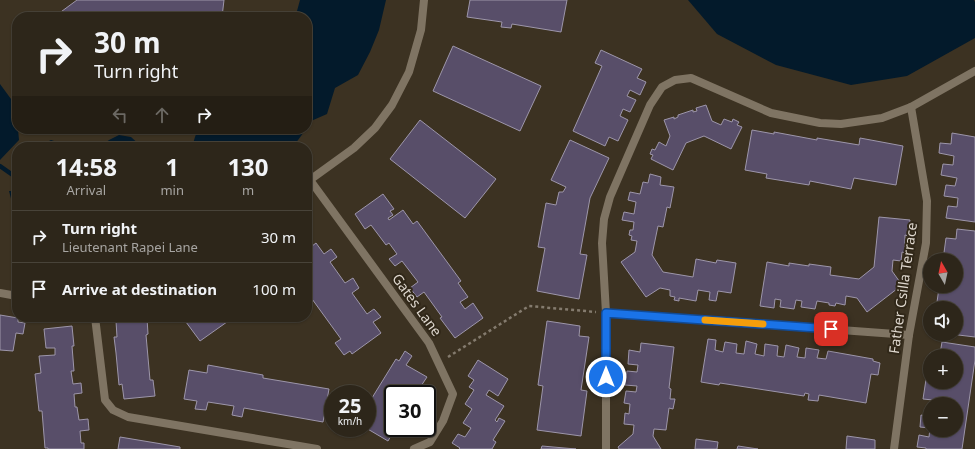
<!DOCTYPE html>
<html lang="en">
<head>
<meta charset="utf-8">
<style>
  :root { --surface:#2d261a; --page:#393227; --text:#f1f3f6; --muted:#a7a5a2; --line:#484339 }
  body { margin:0; font-family:"Noto Sans",sans-serif; background:var(--page); color:var(--text); height:100vh; display:flex; flex-direction:column; font-size:15px; white-space:nowrap }
  * { box-sizing:border-box; margin:0 }
  p { font-size:13px; color:var(--muted) }
  .icon { flex:none; width:22px; height:22px; fill:none; stroke:currentColor; stroke-width:2; stroke-linecap:round; stroke-linejoin:round }
  .map { position:relative; flex:1; overflow:hidden }
  .sheet { position:absolute; left:12px; top:142px; width:300px; height:180px; display:flex; flex-direction:column; background:var(--surface); border-radius:16px; box-shadow:0 1px 3px #0004,0 0 0 1px var(--line) }
  .sheet>* { flex:none }
  .banner { position:absolute; left:12px; top:12px; width:300px; height:122px; border-radius:16px; box-shadow:0 1px 3px #0004,0 0 0 1px var(--line); background:#2d261a; color:var(--text); overflow:hidden }
  .needle { width:26px; rotate:351deg }
  .fabs { position:absolute; left:923px; top:253px; display:grid; gap:8px }
  .fabs a { display:grid; place-items:center; width:40px; height:40px; border-radius:50%; background:var(--surface); box-shadow:0 1px 3px #0004,0 0 0 1px var(--line); font-size:20px }
  .speed { position:absolute; left:324px; top:385px; display:flex; gap:8px; font-size:20px; font-weight:700; text-align:center }
  .speed>* { display:grid; place-content:center; width:52px; height:52px; border-radius:50%; background:var(--surface); box-shadow:0 1px 3px #0004,0 0 0 1px var(--line); line-height:1 }
  .speed small { font-size:10px; font-weight:400 }
  .speed .limit { border:2px solid #111; border-radius:6px; background:#fff; color:#111 }
  .pin { position:absolute; display:grid; place-items:center; width:34px; height:34px; color:#fff; margin:-17px; border-radius:8px; box-shadow:0 2px 6px #0006 }
  .me { position:absolute; width:44px; margin:-22px; rotate:0deg; stroke-linejoin:round; filter:drop-shadow(0 0 3px #0008) }
  .turn { display:flex; align-items:center; gap:14px; height:84px; padding:0 16px; font-size:18px }
  .turn .icon { width:52px; height:52px; stroke-width:2.5 }
  .turn b { display:block; font-size:28px; line-height:34px }
  .lanes { display:flex; align-items:center; height:38px; padding:0 16px; background:#0003; justify-content:center; gap:20px; direction:ltr }
  .lanes .off { opacity:.35 }
  .eta { display:flex; justify-content:space-evenly; align-items:center; height:68px; text-align:center }
  .eta b { font-size:24px; font-weight:700; line-height:28px }
  ul { padding:0; list-style:none }
  li { display:flex; align-items:center; gap:12px; height:52px; padding:0 16px; border-top:1px solid var(--line) }
  li div { flex:1 }
  li b { display:block; font-size:15px }
  li em { font-style:normal }
  .map>svg:first-child { display:block }
</style>
</head>
<body>
<div class="map">
<svg width="975" height="449" viewBox="0 0 975 449">
  <rect width="100%" height="100%" fill="#3c3222"/>
  <!-- water -->
  <g fill="#031a2b">
    <polygon points="300,0 386,0 379,30 370,52 358,75 335,88 327,114 311,121 307,127 307,33 310,29 310,24 307,22 307,17 300,17 297,11"/>
    <polygon points="688,0 974,0 975,2 975,38 907,76 851,85 776,65 717,34"/>
    <polygon points="0,84 11,99 17,115 17,129 18,129 19,140 0,160"/>
    <polygon points="198,129 306,129 293,147 192,147 195,137"/>
    <polygon points="119,135 131,137 142,147 100,147 109,140"/>
    <polygon points="51,140 72,147 41,147 43,144"/>
    <polygon points="9,191 17,191 17,244 12,238 13,206"/>
  </g>
  <g fill="none" stroke-linecap="round" stroke-linejoin="round">
    <!-- stream -->
    <polyline stroke="#031a2b" stroke-width="4.5" points="0,166 17,178"/>
  </g>
  <!-- building -->
  <g fill="#584e69" stroke="#9d96aa">
    <polygon points="77,0 224,0 222,17 149,17 137,15 134,17 54,17"/>
    <polygon points="470,0 567,0 561,32 512,24 511,28 501,27 502,22 467,17"/>
    <polygon points="453,46 541,86 520,131 433,91"/>
    <polygon points="601,50 642,69 637,78 646,82 640,95 630,90 627,96 636,100 630,112 623,109 620,116 628,120 618,141 609,137 605,146 573,131 602,66 595,63"/>
    <polygon points="706,105 712,121 721,125 724,119 732,122 733,119 739,122 737,125 742,127 731,149 704,136 686,143 673,170 651,159 653,155 650,154 652,149 655,150 659,142 666,146 670,136 664,120 674,117 674,119 678,117 678,115 693,110 693,112 697,111 696,108"/>
    <polygon points="420,120 496,179 465,218 390,159"/>
    <polygon points="752,130 774,134 774,132 817,140 817,138 859,145 860,138 903,146 896,185 854,178 851,189 810,181 809,185 766,178 767,174 745,170"/>
    <polygon points="952,133 975,137 975,222 946,218 948,206 957,207 958,198 944,196 946,185 955,186 957,178 941,175 943,164 953,165 954,156 939,153 940,143 951,144"/>
    <polygon points="570,140 609,158 590,198 580,254 587,255 579,299 537,291 545,248 538,247 546,203 556,205 559,192 563,192 566,187 551,180"/>
    <polygon points="650,174 661,177 660,185 674,187 670,208 667,207 663,227 658,226 652,255 663,272 693,277 696,259 716,263 717,260 736,263 731,293 718,291 716,301 709,300 710,292 698,290 696,301 679,298 679,301 674,300 675,297 670,296 670,290 660,288 646,297 621,262 635,252 637,241 631,240 632,236 629,235 630,230 633,230 634,222 622,220 624,212 634,214 636,202 628,200 630,192 640,194 643,182 648,183"/>
    <polygon points="383,194 394,209 390,211 393,215 388,218 389,220 403,210 413,224 417,221 461,281 458,283 468,297 460,302 465,309 473,303 483,318 455,338 440,318 442,317 424,292 417,297 410,288 418,282 402,261 395,266 389,259 397,254 389,243 386,245 371,225 365,229 355,214"/>
    <polygon points="879,217 910,220 908,236 905,235 905,253 902,252 901,261 893,260 892,271 902,285 867,312 857,298 846,296 845,305 836,303 835,306 829,305 829,303 817,301 815,309 801,307 802,301 796,300 794,309 780,307 781,300 775,299 774,308 760,306 767,262 789,266 789,263 809,266 809,264 831,267 830,275 859,279 874,267"/>
    <polygon points="957,229 975,231 975,337 950,334 956,334 956,308 946,308 947,303 937,302 939,288 947,289 948,286 956,286 956,260 943,260 946,238 956,239"/>
    <polygon points="316,243 324,254 331,249 337,257 330,262 345,283 353,278 359,288 352,293 367,314 374,309 381,317 373,322 381,333 352,354 350,351 344,355 335,343 341,339 307,292 307,250"/>
    <polygon points="0,315 18,318 18,322 25,323 23,334 16,333 13,351 0,350"/>
    <polygon points="177,317 234,317 200,341 183,318 179,320"/>
    <polygon points="147,318 148,334 146,335 150,380 153,380 155,396 124,399 122,384 119,385 116,353 114,337 117,337 116,321"/>
    <polygon points="547,321 580,326 579,336 589,337 581,390 587,391 581,436 537,430 543,386 538,385"/>
    <polygon points="72,326 74,346 72,346 74,371 71,371 73,384 81,383 82,393 74,394 75,407 77,407 79,420 88,419 89,430 80,431 81,443 84,443 84,449 48,449 48,448 45,448 42,411 39,411 35,374 41,373 39,356 55,355 55,348 46,348 44,329"/>
    <polygon points="708,339 716,340 715,350 723,352 725,342 737,344 736,353 744,354 746,341 757,344 755,354 764,356 765,344 778,346 777,356 784,357 786,345 799,348 797,357 805,358 806,348 819,350 817,358 826,359 828,351 873,359 873,361 880,363 878,375 871,374 866,403 819,395 818,401 808,400 809,394 805,393 804,396 720,383 719,385 701,382"/>
    <polygon points="942,342 975,347 975,360 962,449 926,449 926,448 917,447 919,435 929,437 930,428 920,427 921,415 930,417 930,430 956,430 956,404 933,404 933,400 923,399 927,373 930,373 930,382 956,382 956,356 930,356 930,367 928,366 930,353 940,354"/>
    <polygon points="641,343 674,347 669,388 671,389 670,399 675,399 673,409 669,408 666,430 654,429 653,436 661,449 619,449 618,447 633,434 634,425 624,424 625,413 629,414 630,404 624,403 626,391 636,392 637,386 625,385 627,371 637,372 638,365 628,364 629,350 640,352"/>
    <polygon points="405,351 412,356 406,365 427,377 419,389 427,394 393,394 393,428 406,428 402,434 395,429 388,441 366,428 367,428 367,406 396,359 399,361"/>
    <polygon points="478,360 508,379 498,396 489,390 486,395 504,406 495,420 497,422 499,418 505,421 493,440 496,442 492,449 459,449 460,448 452,443 458,434 465,437 471,428 463,423 472,409 465,404 474,390 469,387 474,380 468,376"/>
    <polygon points="208,365 263,375 263,378 329,389 323,422 244,408 242,417 232,415 234,406 208,402 206,410 195,409 197,401 184,399 189,370 207,373"/>
    <polygon points="847,436 875,440 875,449 846,449"/>
    <polygon points="120,437 180,447 180,449 118,449"/>
    <polygon points="696,439 718,442 717,449 695,449"/>
    <polygon points="542,446 576,449 541,449"/>
    <polygon points="738,446 758,449 737,449"/>
  </g>
  <g fill="none" stroke-linecap="round" stroke-linejoin="round">
    <!-- path -->
    <polyline stroke="#847b6e" stroke-width="2.5" stroke-dasharray="3 3" stroke-linecap="butt" points="448,357 529,306 596,312"/>
    <!-- minor -->
    <g stroke="#7f7463" stroke-width="8">
      <polyline points="310,180 429,343 453,394 443,421 430,442 414,449"/>
      <polyline points="307,182 354,148 375,128 392,105 409,72 421,30 424,0"/>
      <polyline points="0,293 17,296"/>
      <polyline points="606,313 909,335"/>
      <polyline points="95,317 105,400 113,410 128,417 317,449"/>
      <polyline points="606,449 606,313 602,243 604,219 610,197 650,105 662,87 675,80 691,78 771,113 820,123 841,124 882,118 911,107 975,71"/>
      <polyline points="894,449 909,335 926,243 927,201 911,107"/>
    </g>
  </g>
  <g fill="none" stroke-linecap="round" stroke-linejoin="round">
    <!-- route casing -->
    <g stroke="#114b97" stroke-width="10">
      <polyline id="route" points="606,377 606,313 831,329"/>
    </g>
    <!-- route -->
    <use href="#route" stroke="#1a73e8" stroke-width="7"/>
    <!-- slow -->
    <polyline stroke="#f59e0b" stroke-width="7" points="705,320 763,324"/>
  </g>
  <g text-anchor="middle" stroke-width="4" stroke-linejoin="round" paint-order="stroke">
    <!-- street labels -->
    <g font-size="14" fill="#ded7ce" stroke="#312819">
      <text transform="translate(903 288) rotate(-82)" y="5">Father Csilla Terrace</text>
      <text transform="translate(417 305) rotate(54)" y="5">Gates Lane</text>
    </g>
  </g>
</svg>
<div class="fabs">
<a><svg class="needle" viewBox="-14 -14 28 28"><path d="M0-13l5 13h-10z" fill="#e53935"/><path d="M0 13l5-13h-10z" fill="#a7a5a2"/></svg></a>
<a><svg class="icon" aria-label="sound" viewBox="0 0 24 24"><path d="M4 9h4l5-4v14l-5-4H4zM17 9q2 3 0 6"/></svg></a>
<a>+</a>
<a>−</a>
</div>
<div class="speed"><div>25<small>km/h</small></div><div class="limit">30</div></div>
<div class="pin" style="left:831px;top:329px;background:#d93025"><svg class="icon" aria-label="arrive" viewBox="0 0 24 24"><path d="M6 21V4h12l-3 4 3 4H6"/></svg></div>
<svg class="me" style="left:606px;top:377px" viewBox="-20 -20 40 40"><circle r="17" fill="#1a73e8" stroke="#fff" stroke-width="3"/><path d="M0-11L8 9 0 5-8 9z" fill="#fff"/></svg>
<div class="banner">
<div class="turn"><svg class="icon" aria-label="right" viewBox="0 0 24 24"><path d="M7 20v-9h11M14 6l5 5-5 5"/></svg><div><b>30 m</b>Turn right</div></div>
<div class="lanes"><svg class="icon off" aria-label="left" viewBox="0 0 24 24"><path d="M17 20v-9H6M10 6l-5 5 5 5"/></svg><svg class="icon off" aria-label="ahead" viewBox="0 0 24 24"><path d="M12 20V5M6 11l6-6 6 6"/></svg><svg class="icon" aria-label="right" viewBox="0 0 24 24"><path d="M7 20v-9h11M14 6l5 5-5 5"/></svg></div>
</div>
<section class="sheet">
<div class="eta">
<div><b>14:58</b><p>Arrival</p></div>
<div><b>1</b><p>min</p></div>
<div><b>130</b><p>m</p></div>
</div>
<ul>
<li><svg class="icon" aria-label="right" viewBox="0 0 24 24"><path d="M7 20v-9h11M14 6l5 5-5 5"/></svg><div><b>Turn right</b><p>Lieutenant Rapei Lane</p></div><em>30 m</em></li>
<li><svg class="icon" aria-label="arrive" viewBox="0 0 24 24"><path d="M6 21V4h12l-3 4 3 4H6"/></svg><div><b>Arrive at destination</b></div><em>100 m</em></li>
</ul>
</section>
</div>
</body>
</html>
